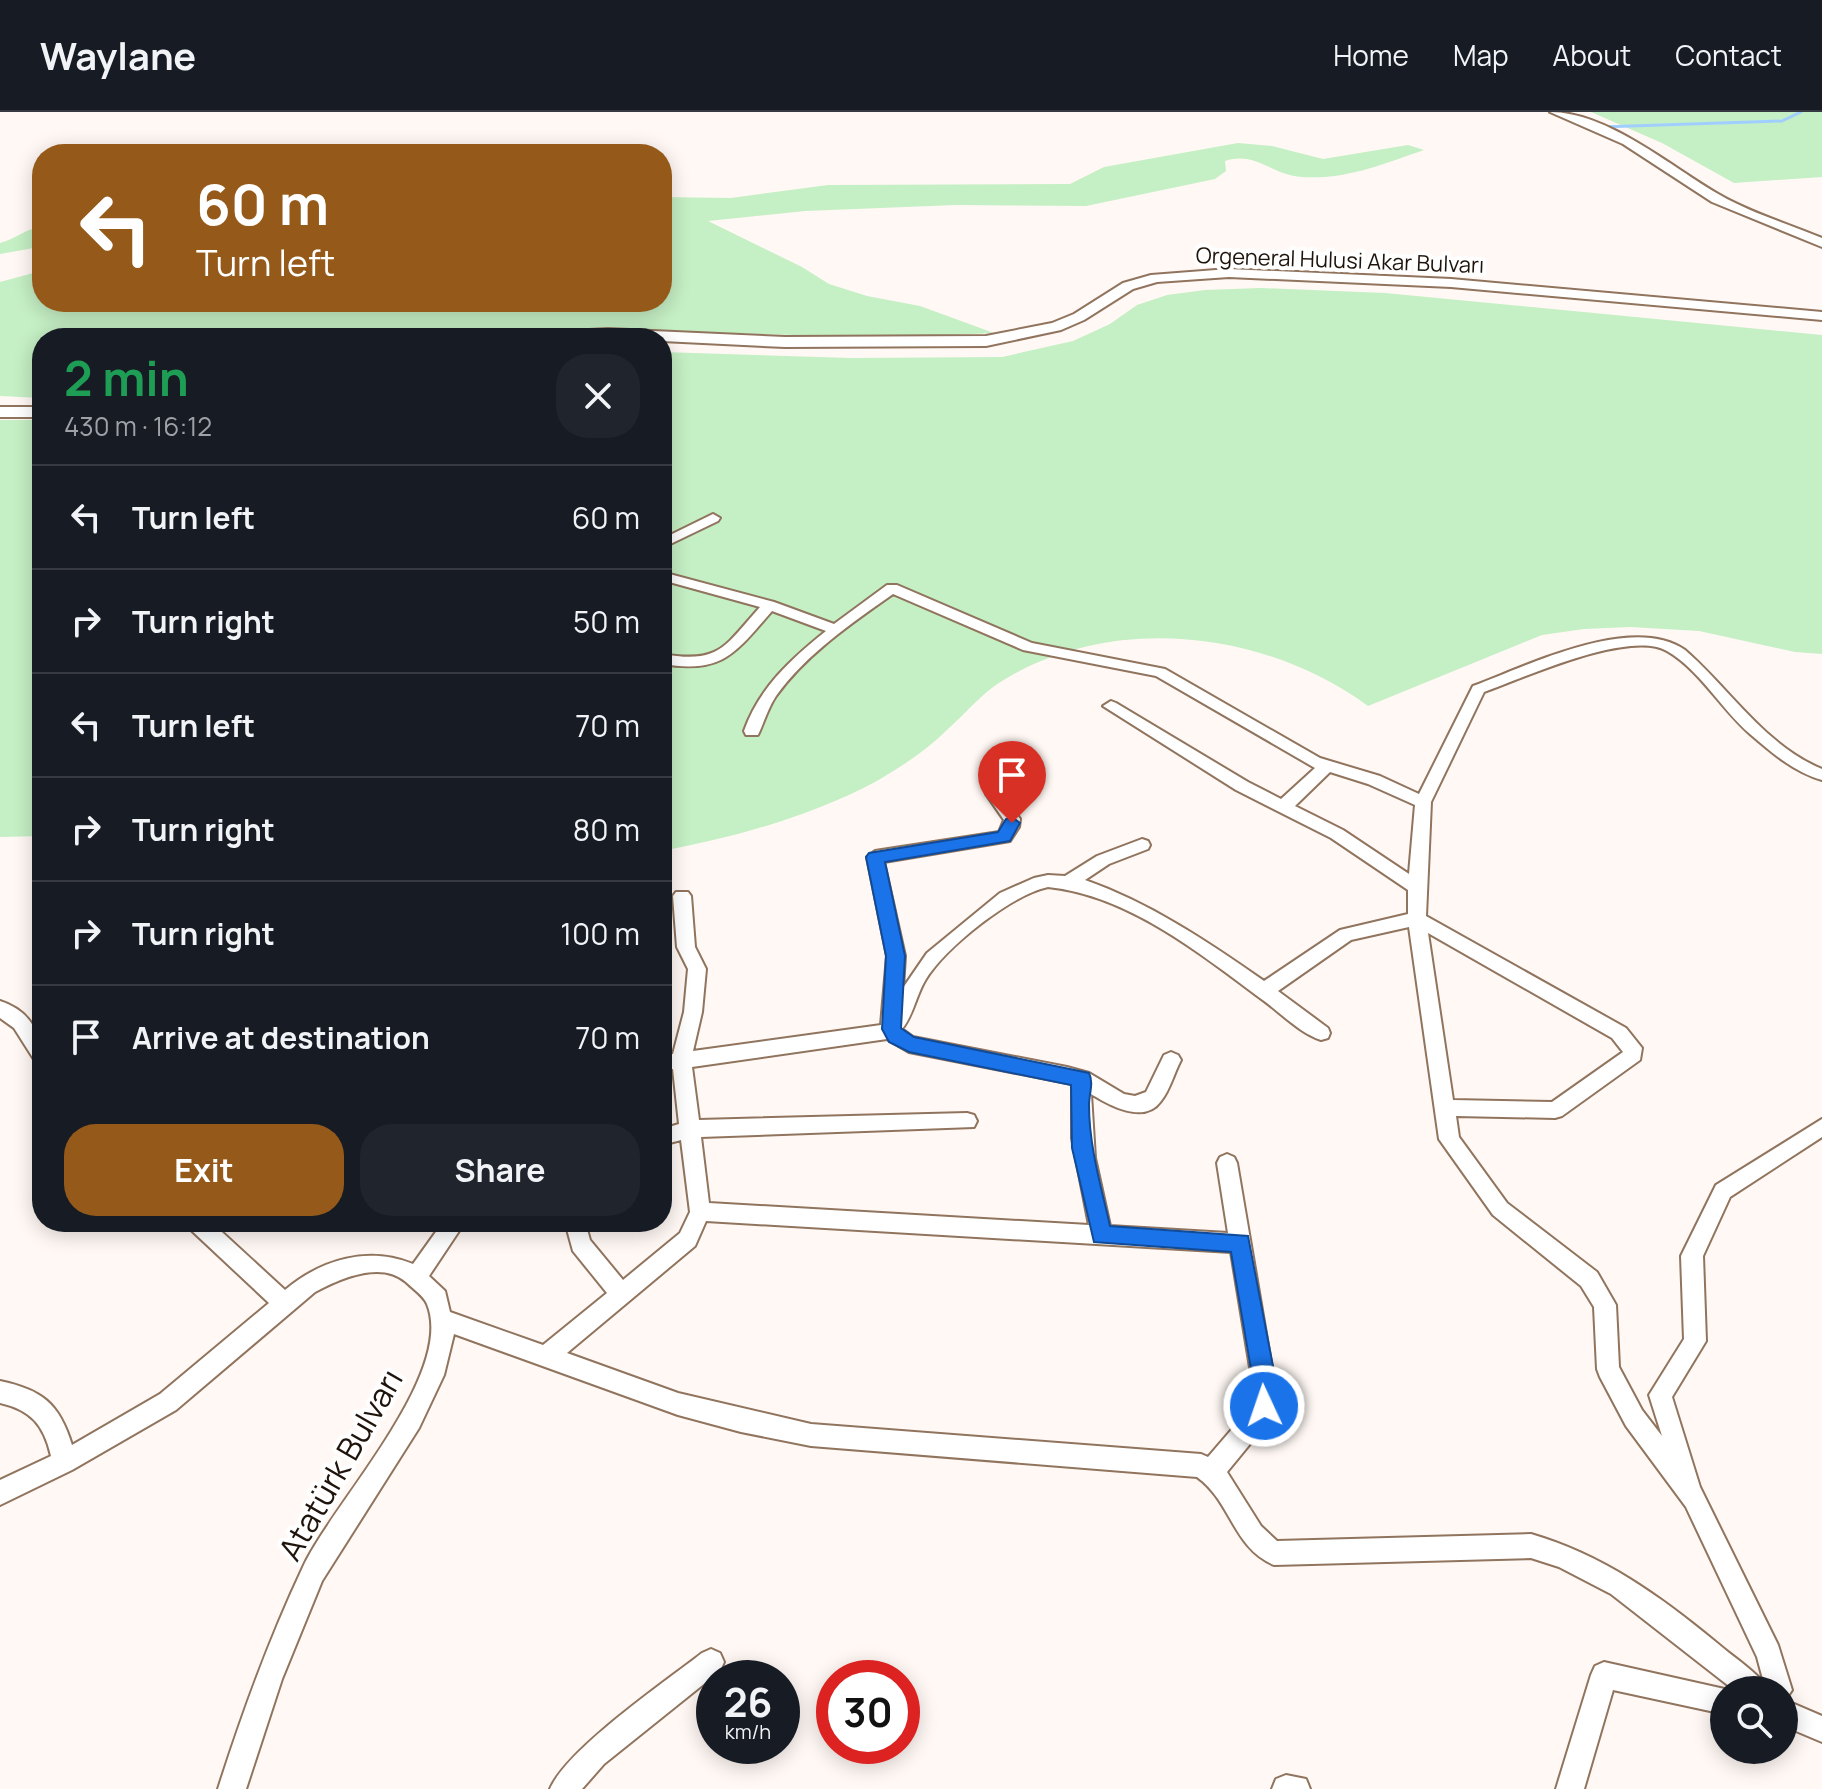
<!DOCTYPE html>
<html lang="en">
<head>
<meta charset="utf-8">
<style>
  :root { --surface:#171b24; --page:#20242c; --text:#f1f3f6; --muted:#9ea1a6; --line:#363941; --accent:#955a1a }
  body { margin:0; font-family:Manrope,sans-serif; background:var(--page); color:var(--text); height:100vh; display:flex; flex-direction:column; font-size:30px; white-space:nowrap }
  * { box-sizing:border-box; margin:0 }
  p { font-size:26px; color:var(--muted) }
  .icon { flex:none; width:44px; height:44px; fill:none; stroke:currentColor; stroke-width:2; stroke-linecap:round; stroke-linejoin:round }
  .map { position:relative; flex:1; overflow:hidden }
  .drawer { position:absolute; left:32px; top:216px; width:640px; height:904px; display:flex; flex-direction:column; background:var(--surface); border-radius:32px; box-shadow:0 4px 20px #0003 }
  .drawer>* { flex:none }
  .guide { position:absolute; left:32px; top:32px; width:640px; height:168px; border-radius:32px; box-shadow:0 4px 20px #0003; background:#955a1a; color:#fff; overflow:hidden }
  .buttons { position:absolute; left:1710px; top:1564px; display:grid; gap:16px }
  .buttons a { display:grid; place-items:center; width:88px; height:88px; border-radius:50%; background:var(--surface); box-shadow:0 4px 20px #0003; font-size:40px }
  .speed { position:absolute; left:696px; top:1548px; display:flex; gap:16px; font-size:40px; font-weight:700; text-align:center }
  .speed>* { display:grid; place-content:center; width:104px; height:104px; border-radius:50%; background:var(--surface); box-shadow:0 4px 20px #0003; line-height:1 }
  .speed small { font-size:20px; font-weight:400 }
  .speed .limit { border:12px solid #d22; background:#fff; color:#111 }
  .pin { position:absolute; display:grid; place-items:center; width:68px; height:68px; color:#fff; margin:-82px -34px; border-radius:50% 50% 50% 0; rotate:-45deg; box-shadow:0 0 8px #0007 }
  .pin .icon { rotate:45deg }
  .me { position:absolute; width:88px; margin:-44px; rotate:357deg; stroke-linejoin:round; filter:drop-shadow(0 0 6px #0008) }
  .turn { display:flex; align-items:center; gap:28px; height:168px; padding:0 32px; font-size:36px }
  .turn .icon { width:104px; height:104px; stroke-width:2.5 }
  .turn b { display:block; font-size:56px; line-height:68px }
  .round { display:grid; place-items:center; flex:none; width:84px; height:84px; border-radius:32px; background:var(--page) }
  .summary { display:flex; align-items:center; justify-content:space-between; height:136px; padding:0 32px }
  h1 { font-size:48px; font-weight:700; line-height:60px; color:#1e9e55 }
  .action { display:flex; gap:16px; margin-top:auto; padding:16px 32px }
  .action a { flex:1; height:92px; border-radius:32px; background:var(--accent); color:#fff; font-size:32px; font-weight:700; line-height:92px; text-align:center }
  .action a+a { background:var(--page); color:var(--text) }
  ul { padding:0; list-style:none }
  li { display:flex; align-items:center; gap:24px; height:104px; padding:0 32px; border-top:2px solid var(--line) }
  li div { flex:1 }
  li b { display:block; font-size:30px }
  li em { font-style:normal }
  header { display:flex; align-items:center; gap:48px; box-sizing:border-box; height:112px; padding:0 40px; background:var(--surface); border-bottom:2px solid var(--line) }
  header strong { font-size:38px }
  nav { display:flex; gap:44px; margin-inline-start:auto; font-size:28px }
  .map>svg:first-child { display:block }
</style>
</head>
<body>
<header>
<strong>Waylane</strong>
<nav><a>Home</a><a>Map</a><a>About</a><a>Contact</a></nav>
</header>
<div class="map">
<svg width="1822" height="1677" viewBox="0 0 1822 1677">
  <rect width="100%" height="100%" fill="#fff8f4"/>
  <!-- green -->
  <g fill="#c5efc4">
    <polygon points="1591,0 1822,0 1822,65 1734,71 1662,31"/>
    <path d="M1238,31L1272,34L1323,47L1408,33L1424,38C1383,52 1346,68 1302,65C1271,63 1256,39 1225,49L1226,59L1215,67L1086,94L955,93L805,99L708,109L802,155L829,172L867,184L920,194L994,221L889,226L607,217L493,226H42V286L0,284V170L37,160L34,136L0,142V131C16,127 30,114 42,116V190H662V85L731,86L828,73L1070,72L1104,55Z"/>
    <path d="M1261,176L1385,181L1822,223V542L1795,540L1699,519L1630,515L1584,517L1542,523L1368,594C1266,519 1113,500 1002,569C981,582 967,600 948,617C927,638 901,655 875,670C809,705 735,725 662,739V240L851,246L1002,245L1073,229L1110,212L1137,193L1167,183L1205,178Z"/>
    <polygon points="0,308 42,308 42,724 0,725"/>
  </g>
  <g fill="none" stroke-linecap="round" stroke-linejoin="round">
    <!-- stream -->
    <polyline stroke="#a0cfff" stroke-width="3" points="1601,15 1782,9 1801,0"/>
    <!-- minor casing -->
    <g stroke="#90745e" stroke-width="4">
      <g id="minor">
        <polygon points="713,402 720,406 718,409 662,436 662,427"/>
        <path d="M662,460L774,490L834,512L887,473H897L1032,531L1165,557L1320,646L1380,664L1419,682L1473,574C1527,554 1632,501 1685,538C1730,577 1764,633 1822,657V668C1794,660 1772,641 1750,622C1721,597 1700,558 1667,539C1630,517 1523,566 1484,580L1431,690L1426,804L1626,916L1642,936L1640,948L1562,1004L1555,1006L1456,1004L1459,1025L1507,1091L1597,1160L1616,1193L1619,1255L1642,1298L1662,1324L1649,1283L1684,1227L1681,1144L1716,1073L1822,1007V1025L1730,1085L1703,1144L1706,1229L1672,1285L1700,1375L1778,1533L1792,1578L1785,1588L1822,1604V1630L1784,1614V1578H1734L1611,1482L1559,1455L1531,1446L1274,1453C1233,1436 1231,1389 1197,1365L811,1334L741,1320L678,1303L454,1222L444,1263L419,1316L322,1469L282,1567L246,1677H218C242,1602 269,1527 303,1455C332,1392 456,1262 427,1192C424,1184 412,1176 406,1170C381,1148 339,1167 315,1180L176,1298L72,1358L0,1393V1368L51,1344C44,1313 31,1298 0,1291V1269C42,1278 59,1291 72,1333L160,1282L269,1191L190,1117L187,1110H211L285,1178C322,1147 368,1134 413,1152L443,1110H465L429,1164L445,1179L450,1200L543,1233L607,1181L573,1139L565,1110H585L590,1128L623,1168L680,1121L690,1100L681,1028L662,1033V1017L679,1012L673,957L662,959V943L673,942L684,900L688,857L677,835L673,784L676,780H688L691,784L695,835L706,857L702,900L693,939L881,913L887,844L867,745L875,739L999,720L1004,708L986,682L994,676L1000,678L1020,707L1019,715L1010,729L884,750L905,844L903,876L927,841L1000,781L1034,766L1048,763L1065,764L1097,744L1142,727L1148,729L1150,733L1148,737L1109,752L1085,768C1150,791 1207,829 1264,869L1340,818L1408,802V778L1331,726L1236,678L1103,594L1111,589L1116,591L1248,670L1281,687L1315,656L1156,564L1023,538L893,482C852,511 806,542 776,584C768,596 764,610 758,623H746L744,619C759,576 791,547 826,519L772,499C735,541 723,562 662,552V542C720,552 724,535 760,495L662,468ZM1330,660L1368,672L1415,693L1409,762L1343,718L1295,694ZM1048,775C1127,783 1198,840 1260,886C1279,899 1299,921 1321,928L1328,926L1330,921L1328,916L1278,879L1351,828L1409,815L1439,1027L1493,1103L1581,1174L1594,1195L1597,1257L1600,1265L1626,1314L1686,1395L1757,1545L1764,1571C1751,1556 1732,1544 1717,1531C1660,1484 1603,1443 1531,1422L1277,1429L1261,1414L1227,1360L1268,1310L1277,1286L1237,1051L1234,1045L1227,1042L1220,1045L1217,1051L1228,1121L1110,1114L1095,1046L1091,982C1109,993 1144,1013 1161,989C1170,978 1174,961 1181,948L1178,943L1171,940L1164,943L1146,980L1135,984L1124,982L1089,961L1067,955L913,925L902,917C914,902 916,883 926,867C946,835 1011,783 1048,775ZM1428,821L1612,926L1623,940L1552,990L1453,988ZM887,927L909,940L1072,972V1026L1089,1113L709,1091L701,1025L974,1015L977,1009L974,1003L967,1001L699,1008L692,955ZM706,1109L1231,1140L1255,1286L1251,1295L1208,1345L1201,1342L811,1312L678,1281L567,1241L695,1134Z"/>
        <path d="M0,889C31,899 42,922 42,952L35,949L14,916L0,906Z"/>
        <path d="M711,1537L720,1541L724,1550L720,1559L604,1652L582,1677H550C567,1637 665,1570 702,1541Z"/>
        <polygon points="1604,1550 1729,1578 1724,1578 1724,1602 1613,1578 1584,1677 1556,1677 1591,1563 1595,1554"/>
        <polygon points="1286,1663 1306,1667 1310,1677 1272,1677 1276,1667"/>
      </g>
    </g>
    <!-- major casing -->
    <g stroke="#90745e" stroke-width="4">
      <g id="major">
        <path d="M1550,0C1608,0 1671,55 1720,83C1751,101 1789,112 1822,126V135L1712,90L1623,32Z"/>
        <polygon points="1229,157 1451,167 1822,200 1822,208 1451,175 1229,165 1157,170 1133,177 1084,208 1061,218 986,234 785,235 662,229 662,226 524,226 532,221 608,217 785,225 986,224 1052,211 1074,202 1123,171 1151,163"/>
        <rect x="0" y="295" width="42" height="10"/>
      </g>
    </g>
    <!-- minor -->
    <use href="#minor" fill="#fff" fill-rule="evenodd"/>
    <!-- major -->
    <use href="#major" fill="#fff" fill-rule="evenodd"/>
  </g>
  <!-- route -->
  <path fill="#1a73e8" stroke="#114b97" stroke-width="2" d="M1012,705L1020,711L1010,729L885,750L905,844L901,916L914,925L1089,961C1094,971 1089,982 1089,993C1089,1034 1101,1074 1110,1114L1248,1124L1277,1275L1272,1302L1264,1305L1256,1302L1252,1294L1254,1275L1231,1140L1094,1130L1072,1036L1071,973L909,940L889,930L882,917L886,844L866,745L869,741L998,720L1006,707Z"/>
  <g text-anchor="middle" stroke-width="8" stroke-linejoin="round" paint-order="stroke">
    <!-- far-street labels -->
    <g font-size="22" fill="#1f140c" stroke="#fff">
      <text transform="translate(1340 148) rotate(2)" y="8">Orgeneral Hulusi Akar Bulvarı</text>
    </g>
    <!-- near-street labels -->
    <g font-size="32" fill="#1f140c" stroke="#fff">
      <text transform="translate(341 1353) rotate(-60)" y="11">Atatürk Bulvarı</text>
    </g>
  </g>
</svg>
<div class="buttons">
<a><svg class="icon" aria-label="search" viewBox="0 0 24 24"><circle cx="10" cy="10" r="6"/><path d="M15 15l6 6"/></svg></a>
</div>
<div class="speed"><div>26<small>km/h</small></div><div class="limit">30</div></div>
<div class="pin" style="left:1012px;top:711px;background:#d93025"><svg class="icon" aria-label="arrive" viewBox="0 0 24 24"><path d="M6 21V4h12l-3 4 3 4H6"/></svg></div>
<svg class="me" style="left:1264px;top:1294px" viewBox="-20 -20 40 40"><circle r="17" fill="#1a73e8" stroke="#fff" stroke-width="3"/><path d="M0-11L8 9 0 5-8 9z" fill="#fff"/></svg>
<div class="guide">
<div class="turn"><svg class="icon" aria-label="left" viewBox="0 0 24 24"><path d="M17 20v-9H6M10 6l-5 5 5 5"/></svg><div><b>60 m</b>Turn left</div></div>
</div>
<section class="drawer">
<div class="summary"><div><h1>2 min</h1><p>430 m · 16:12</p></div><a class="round"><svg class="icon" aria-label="close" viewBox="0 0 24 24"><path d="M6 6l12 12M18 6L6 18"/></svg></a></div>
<ul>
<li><svg class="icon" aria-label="left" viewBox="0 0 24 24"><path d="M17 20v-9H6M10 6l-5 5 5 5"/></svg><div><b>Turn left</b></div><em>60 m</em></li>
<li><svg class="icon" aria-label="right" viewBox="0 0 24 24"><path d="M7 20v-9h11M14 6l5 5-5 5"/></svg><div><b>Turn right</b></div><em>50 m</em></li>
<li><svg class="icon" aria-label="left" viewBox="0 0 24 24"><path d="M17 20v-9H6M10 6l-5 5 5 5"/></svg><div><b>Turn left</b></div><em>70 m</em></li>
<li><svg class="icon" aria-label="right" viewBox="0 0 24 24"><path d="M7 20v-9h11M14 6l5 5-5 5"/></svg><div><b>Turn right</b></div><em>80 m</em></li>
<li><svg class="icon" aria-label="right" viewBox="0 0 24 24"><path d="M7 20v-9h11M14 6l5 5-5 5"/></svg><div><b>Turn right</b></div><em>100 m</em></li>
<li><svg class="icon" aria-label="arrive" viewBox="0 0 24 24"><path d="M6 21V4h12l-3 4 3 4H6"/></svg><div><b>Arrive at destination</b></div><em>70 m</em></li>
</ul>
<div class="action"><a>Exit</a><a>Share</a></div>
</section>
</div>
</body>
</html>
